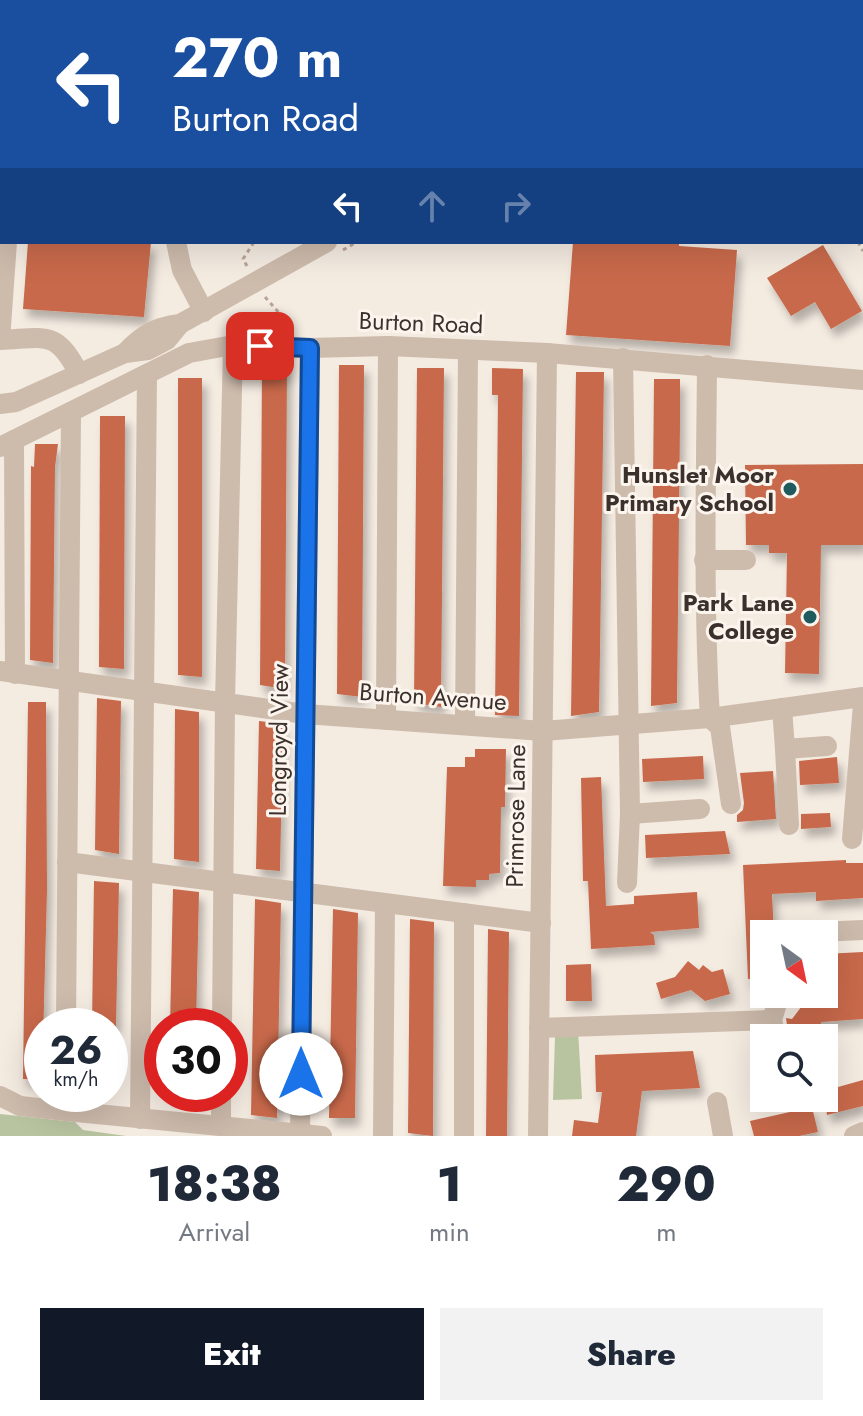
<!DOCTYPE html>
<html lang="en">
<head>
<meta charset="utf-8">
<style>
  :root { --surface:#fff; --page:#f2f2f3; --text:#1f2937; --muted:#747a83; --accent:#111827 }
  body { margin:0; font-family:Jost,sans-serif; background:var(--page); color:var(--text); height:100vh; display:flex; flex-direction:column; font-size:30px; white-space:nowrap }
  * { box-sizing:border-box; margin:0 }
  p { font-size:26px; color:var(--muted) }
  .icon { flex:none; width:44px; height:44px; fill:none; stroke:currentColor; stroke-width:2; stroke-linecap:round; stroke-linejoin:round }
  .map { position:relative; height:1136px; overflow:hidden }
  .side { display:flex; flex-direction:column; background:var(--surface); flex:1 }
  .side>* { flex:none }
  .banner { position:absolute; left:0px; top:0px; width:864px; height:244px; box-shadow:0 8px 32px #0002; background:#1a4fa0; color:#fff; overflow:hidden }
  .needle { width:52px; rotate:147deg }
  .buttons { position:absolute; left:750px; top:920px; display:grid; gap:16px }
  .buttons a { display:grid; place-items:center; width:88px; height:88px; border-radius:0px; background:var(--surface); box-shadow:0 8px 32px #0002; font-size:40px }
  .speed { position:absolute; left:24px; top:1008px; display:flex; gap:16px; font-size:40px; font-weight:700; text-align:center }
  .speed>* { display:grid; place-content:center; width:104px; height:104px; border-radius:50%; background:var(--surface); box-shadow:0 8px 32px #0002; line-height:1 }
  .speed small { font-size:20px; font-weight:400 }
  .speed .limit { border:12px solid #d22; background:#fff; color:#111 }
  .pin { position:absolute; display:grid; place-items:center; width:68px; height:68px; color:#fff; margin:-34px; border-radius:16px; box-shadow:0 4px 12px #0006 }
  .me { position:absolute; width:88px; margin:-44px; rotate:0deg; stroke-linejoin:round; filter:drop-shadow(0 0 6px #0008) }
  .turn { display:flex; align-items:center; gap:28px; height:168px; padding:0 40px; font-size:36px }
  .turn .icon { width:104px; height:104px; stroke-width:2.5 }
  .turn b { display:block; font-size:56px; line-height:68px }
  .lanes { display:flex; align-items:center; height:76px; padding:0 40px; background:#0003; justify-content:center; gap:40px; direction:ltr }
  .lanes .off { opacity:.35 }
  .eta { display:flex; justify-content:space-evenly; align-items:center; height:136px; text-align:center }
  .eta b { font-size:48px; font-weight:800; line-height:56px }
  .cta { display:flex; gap:16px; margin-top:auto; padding:16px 40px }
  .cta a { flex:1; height:92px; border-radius:0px; background:var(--accent); color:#fff; font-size:32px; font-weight:800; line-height:92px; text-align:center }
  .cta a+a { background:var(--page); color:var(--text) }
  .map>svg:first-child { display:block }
</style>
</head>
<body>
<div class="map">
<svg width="863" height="1136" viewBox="0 0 863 1136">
  <defs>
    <filter id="shadow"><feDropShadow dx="4.5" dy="8" stdDeviation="4" flood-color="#0004"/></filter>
  </defs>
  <rect width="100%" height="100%" fill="#f4ebe1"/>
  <!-- green -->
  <g fill="#b8c4a0">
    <polygon points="578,1030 582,1099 553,1100 555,1036"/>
    <polygon points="0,1114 75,1122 83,1130 126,1136 0,1136"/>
  </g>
  <!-- building -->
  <g fill="#c8694b" filter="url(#shadow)">
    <polygon points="28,242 151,242 144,317 23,309"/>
    <polygon points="573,242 679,242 679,246 737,250 730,346 566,335"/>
    <polygon points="823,245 862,311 831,329 815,302 791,316 767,278"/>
    <polygon points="262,365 287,365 285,689 260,685"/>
    <polygon points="339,365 364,365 362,697 337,694"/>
    <polygon points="417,368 444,368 441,707 414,703"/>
    <polygon points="492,368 523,369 519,716 495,715 498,395 492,395"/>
    <polygon points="576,372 604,372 600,652 599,712 571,716"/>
    <polygon points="178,378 202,378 202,677 178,675"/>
    <polygon points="654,379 680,379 680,422 677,703 651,706"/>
    <polygon points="100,416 125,416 124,669 99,667"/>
    <polygon points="35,444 58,444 55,467 53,663 30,660 31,466 34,467"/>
    <polygon points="863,464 863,545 821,545 819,674 785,673 787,553 769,553 769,545 746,545 745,465"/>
    <polygon points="97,698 121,701 119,854 95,850"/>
    <polygon points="28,702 46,702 47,891 42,1080 23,1079"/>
    <polygon points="175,709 199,712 199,862 174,859"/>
    <polygon points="259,721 283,724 280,871 256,869"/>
    <polygon points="475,749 506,749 505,807 501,807 500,873 489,874 489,880 476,880 476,887 443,886 447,767 465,767 465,757 475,757"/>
    <polygon points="703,756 704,779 643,782 642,759"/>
    <polygon points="837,757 839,783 800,785 799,761"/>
    <polygon points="773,771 776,819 737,822 737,815 743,810 744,803 740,773"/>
    <polygon points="601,777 606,906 634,904 634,896 697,892 699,928 650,932 654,935 655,945 591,949 588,881 583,881 581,778"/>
    <polygon points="830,813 831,827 801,829 801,814"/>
    <polygon points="725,831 730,854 646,858 645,835"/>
    <polygon points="846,860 846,863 863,863 863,898 816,901 816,892 772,894 774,934 764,934 764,978 748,979 743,865"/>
    <polygon points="94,881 119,883 116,1026 92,1026"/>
    <polygon points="173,889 199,892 196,1026 170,1026"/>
    <polygon points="255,899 281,903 277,1118 251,1115"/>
    <polygon points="333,909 358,913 355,1118 329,1118"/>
    <polygon points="410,919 434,922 433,1136 408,1133"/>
    <polygon points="488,929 509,932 507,1136 486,1136"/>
    <polygon points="863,952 863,1019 821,1022 820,1036 796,1036 797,1033 788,1032 786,1018 792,1019 808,998 824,997 824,954"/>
    <polygon points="688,961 699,970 703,965 712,972 723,969 730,994 705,1001 691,990 661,999 656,983 675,977"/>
    <polygon points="591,964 592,1001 566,1001 566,965"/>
    <polygon points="693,1051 700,1088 642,1091 636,1136 572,1136 574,1120 598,1123 602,1092 596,1092 595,1055"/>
    <polygon points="863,1080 863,1106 827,1115 824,1091"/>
    <polygon points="812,1107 818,1132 799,1136 754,1136 750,1121"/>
  </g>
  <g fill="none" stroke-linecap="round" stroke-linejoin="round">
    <!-- path -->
    <g stroke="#b9a596" stroke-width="3" stroke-dasharray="4 4" stroke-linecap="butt">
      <polyline points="858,242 863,251"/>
      <polyline points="343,250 357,242"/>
      <polyline points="247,266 243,259 254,242"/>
      <polyline points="265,297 289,324 289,328"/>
    </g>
    <!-- minor -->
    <g stroke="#cdbbac" stroke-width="20">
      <polyline points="195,2 195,0"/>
      <polyline points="279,2 279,0"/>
      <polyline points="333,2 333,0"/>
      <polyline points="388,2 388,0"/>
      <polyline points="736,2 741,0"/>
      <polyline points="862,118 863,117"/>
      <polyline points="862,191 863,190"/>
      <path d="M7,242L0,340C46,338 56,329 79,374"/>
      <polyline points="176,242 182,270 204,312"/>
      <path d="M125,353C142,335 155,327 180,324L327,242"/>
      <polyline points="623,358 630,814 627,883"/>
      <path d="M707,365C706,483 703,600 710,718L720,727L731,804"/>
      <polyline points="0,404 16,402 125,353 148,350 167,340 180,324"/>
      <polyline points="14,440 15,674"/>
      <polyline points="0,447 189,353 233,345 310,348 388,346 547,353 863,380"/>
      <polyline points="704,560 746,560"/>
      <polyline points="0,671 305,714 543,731 710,718 863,697"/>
      <polyline points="782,708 785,749 827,746"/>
      <polyline points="386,720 388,346"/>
      <polyline points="465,725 468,351"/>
      <polyline points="785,749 789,825"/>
      <polyline points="630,814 700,809"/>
      <polyline points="852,839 863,704"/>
      <polyline points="67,862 541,923"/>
      <polyline points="795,933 863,930"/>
      <polyline points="66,1026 71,412"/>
      <polyline points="222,1026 225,703 233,345"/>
      <polyline points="539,1028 772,1020"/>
      <polyline points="776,1038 772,1020 779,997"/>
      <polyline points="0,1096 20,1106 66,1111 322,1136"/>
      <polyline points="717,1102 723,1136"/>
      <polyline points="140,1119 147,374"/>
      <polyline points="221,1125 221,1094"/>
      <polyline points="300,1134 310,348"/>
      <polyline points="383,1136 385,903"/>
      <polyline points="464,1136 464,913"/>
      <polyline points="538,1136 547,353"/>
      <polyline points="854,1136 863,1132"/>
    </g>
    <!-- major -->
    <g stroke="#7d675c" stroke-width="20">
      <polyline points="753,0 754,2"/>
      <polyline points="711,2 713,0"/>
      <polyline points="862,209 863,211"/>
    </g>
  </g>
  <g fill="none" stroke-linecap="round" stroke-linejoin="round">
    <!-- route casing -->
    <g stroke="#114b97" stroke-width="20">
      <polyline id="route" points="260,346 310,348 301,1074"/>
    </g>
    <!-- route -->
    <use href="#route" stroke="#1a73e8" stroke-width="14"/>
  </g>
  <!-- markers -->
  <g fill="#1f5a5e" stroke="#fbf5ee" stroke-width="3">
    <circle cx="790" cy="489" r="8"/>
    <circle cx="810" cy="617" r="8"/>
  </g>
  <g text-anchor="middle" stroke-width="6" stroke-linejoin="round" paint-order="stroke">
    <!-- street labels -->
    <g font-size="24" fill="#3b302b" stroke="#fbf5ee">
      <text transform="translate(421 323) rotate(2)" y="8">Burton Road</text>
      <text transform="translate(433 697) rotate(4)" y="8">Burton Avenue</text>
      <text transform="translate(279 740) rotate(-89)" y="8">Longroyd View</text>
      <text transform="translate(516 816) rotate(-89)" y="8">Primrose Lane</text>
    </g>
    <!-- poi labels -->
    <g font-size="24" font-weight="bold" fill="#3b302b" stroke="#fbf5ee" text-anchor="end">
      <text x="774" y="483">Hunslet Moor<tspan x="774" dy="28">Primary School</tspan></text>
      <text x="794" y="611">Park Lane<tspan x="794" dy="28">College</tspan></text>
    </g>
  </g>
</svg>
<div class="buttons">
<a><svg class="needle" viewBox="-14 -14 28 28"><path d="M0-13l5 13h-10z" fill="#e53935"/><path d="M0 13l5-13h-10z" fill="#747a83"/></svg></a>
<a><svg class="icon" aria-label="search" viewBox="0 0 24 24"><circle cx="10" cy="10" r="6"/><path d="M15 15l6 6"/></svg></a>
</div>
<div class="speed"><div>26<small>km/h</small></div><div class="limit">30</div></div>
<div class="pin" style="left:260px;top:346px;background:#d93025"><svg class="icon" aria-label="arrive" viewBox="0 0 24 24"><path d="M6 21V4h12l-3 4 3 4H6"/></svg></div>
<svg class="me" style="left:301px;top:1074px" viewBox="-20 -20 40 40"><circle r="19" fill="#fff"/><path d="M0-13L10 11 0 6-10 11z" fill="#1a73e8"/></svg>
<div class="banner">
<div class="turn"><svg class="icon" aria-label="left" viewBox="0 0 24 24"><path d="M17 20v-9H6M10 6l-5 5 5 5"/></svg><div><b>270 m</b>Burton Road</div></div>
<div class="lanes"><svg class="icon" aria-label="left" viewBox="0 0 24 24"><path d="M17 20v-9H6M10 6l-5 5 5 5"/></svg><svg class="icon off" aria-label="ahead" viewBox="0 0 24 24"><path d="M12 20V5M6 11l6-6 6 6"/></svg><svg class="icon off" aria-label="right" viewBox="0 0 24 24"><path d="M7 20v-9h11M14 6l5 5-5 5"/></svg></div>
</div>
</div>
<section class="side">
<div class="eta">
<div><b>18:38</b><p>Arrival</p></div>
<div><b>1</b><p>min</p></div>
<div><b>290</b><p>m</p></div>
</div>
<div class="cta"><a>Exit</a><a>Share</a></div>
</section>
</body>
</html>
